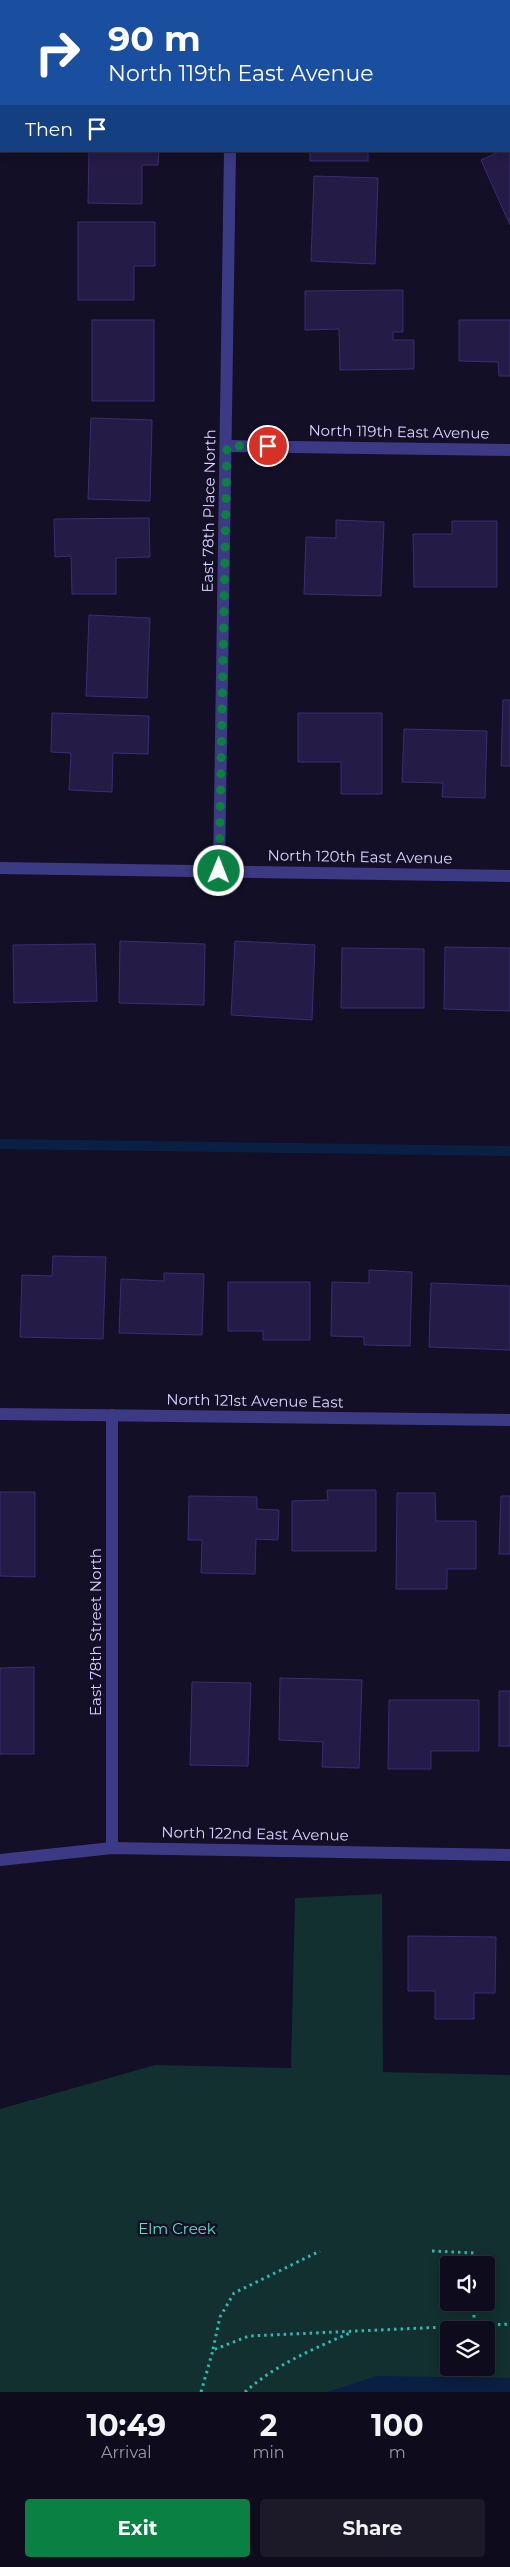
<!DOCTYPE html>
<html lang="en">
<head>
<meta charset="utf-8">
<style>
  :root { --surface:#0e0b1c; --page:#1c1929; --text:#f1f3f6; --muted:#9b9ba3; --line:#2e2b3b; --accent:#0b8043 }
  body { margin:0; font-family:Montserrat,sans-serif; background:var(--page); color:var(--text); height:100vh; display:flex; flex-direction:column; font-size:19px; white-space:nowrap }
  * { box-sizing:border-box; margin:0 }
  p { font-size:16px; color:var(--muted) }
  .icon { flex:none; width:28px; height:28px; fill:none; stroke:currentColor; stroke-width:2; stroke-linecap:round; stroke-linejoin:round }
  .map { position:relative; height:2392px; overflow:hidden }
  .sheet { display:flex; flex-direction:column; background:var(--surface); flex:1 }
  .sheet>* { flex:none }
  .hud { position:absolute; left:0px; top:0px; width:510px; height:152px; box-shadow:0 2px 12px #0003,0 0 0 1px var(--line); background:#1a4fa0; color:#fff; overflow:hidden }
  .fabs { position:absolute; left:440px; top:2256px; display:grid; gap:10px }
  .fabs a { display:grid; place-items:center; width:55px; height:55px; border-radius:5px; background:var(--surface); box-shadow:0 2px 12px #0003,0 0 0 1px var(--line); font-size:25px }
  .pin { position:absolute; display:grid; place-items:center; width:42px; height:42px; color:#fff; margin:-21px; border:2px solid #fff; border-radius:50%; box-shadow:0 1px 5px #0007 }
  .me { position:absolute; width:55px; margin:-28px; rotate:1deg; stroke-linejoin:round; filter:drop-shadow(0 0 4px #0008) }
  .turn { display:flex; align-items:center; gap:18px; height:105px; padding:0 25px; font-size:22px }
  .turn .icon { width:65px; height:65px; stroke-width:2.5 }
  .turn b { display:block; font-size:35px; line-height:42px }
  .then { display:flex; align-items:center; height:48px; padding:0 25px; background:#0003; gap:10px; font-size:19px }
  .eta { display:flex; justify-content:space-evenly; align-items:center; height:85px; text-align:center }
  .eta b { font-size:30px; font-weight:700; line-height:35px }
  .button { display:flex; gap:10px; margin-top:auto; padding:10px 25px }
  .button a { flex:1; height:58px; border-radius:5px; background:var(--accent); color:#fff; font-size:20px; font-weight:700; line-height:58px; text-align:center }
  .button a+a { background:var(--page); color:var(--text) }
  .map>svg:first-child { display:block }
</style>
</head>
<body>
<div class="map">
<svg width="510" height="2392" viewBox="0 0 510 2392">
  <rect width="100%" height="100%" fill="#130f26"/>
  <!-- green -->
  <path fill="#12302f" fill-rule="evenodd" d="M382,1894L383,2072L510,2075V2392H0V2109L155,2065L291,2068L295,1898ZM449,2265H486V2302H449ZM449,2330H486V2368H449Z"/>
  <!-- water -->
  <polygon fill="#0a1f44" points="377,2376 510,2378 510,2392 327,2392"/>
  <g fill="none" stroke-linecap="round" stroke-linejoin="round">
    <!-- stream -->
    <polyline stroke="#0a1f44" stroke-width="10" points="0,1144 510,1151"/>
  </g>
  <!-- building -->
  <g fill="#241b47" stroke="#3b2d73">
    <polygon points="94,0 144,0 94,1"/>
    <polygon points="309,0 404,0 309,1"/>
    <polygon points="502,0 510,0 510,94 509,1"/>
    <polygon points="510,147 510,225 481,160 501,151 509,151"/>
    <polygon points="89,151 159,151 158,165 142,165 142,204 88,203"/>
    <rect x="310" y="151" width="58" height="10"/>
    <polygon points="314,176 378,178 375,264 311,261"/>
    <polygon points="78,222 155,222 155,266 134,266 134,300 78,300"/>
    <polygon points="403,290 403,332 393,332 393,340 414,340 414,369 340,370 339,329 305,330 305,291"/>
    <rect x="92" y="320" width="62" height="81"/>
    <polygon points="459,320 510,320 510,376 499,376 498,362 459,361"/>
    <polygon points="91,418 152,420 150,501 88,499"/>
    <polygon points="149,518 150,557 116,558 116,594 72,594 71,556 55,557 54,519"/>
    <polygon points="336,520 384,522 381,596 304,594 306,537 336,538"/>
    <polygon points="452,521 497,521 497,587 414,587 413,534 452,534"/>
    <polygon points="89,615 150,618 147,698 86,696"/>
    <polygon points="503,700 510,700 510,766 501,766"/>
    <polygon points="52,713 149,716 148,754 113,753 112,792 69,790 71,753 51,752"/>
    <polygon points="298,713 382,713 382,794 341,794 341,762 298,762"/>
    <polygon points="404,729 487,731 485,798 442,797 443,783 402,782"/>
    <polygon points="120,941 205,944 204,1005 119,1003"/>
    <polygon points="235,941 315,945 312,1020 231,1015"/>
    <polygon points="95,944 97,1001 14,1003 13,945"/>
    <polygon points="445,947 510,948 510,1011 444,1009"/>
    <polygon points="342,948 424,949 424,1008 341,1008"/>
    <polygon points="53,1256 106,1257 103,1339 20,1337 22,1275 52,1276"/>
    <polygon points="369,1270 412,1272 410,1346 364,1345 364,1337 331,1336 332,1282 369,1283"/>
    <polygon points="164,1273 204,1274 202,1335 119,1333 121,1279 164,1281"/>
    <polygon points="228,1282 310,1282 310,1340 263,1340 263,1331 228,1331"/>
    <polygon points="431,1283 510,1286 510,1350 429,1347"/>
    <polygon points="327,1490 376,1490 376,1551 292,1551 292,1501 328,1500"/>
    <polygon points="0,1492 35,1492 35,1577 0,1576"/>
    <polygon points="397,1493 435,1493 436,1521 476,1521 476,1569 447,1569 447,1589 396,1589"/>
    <polygon points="189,1496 257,1497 257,1509 279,1510 278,1540 256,1539 255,1574 201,1573 202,1540 188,1540"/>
    <polygon points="501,1496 510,1496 510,1554 499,1554"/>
    <polygon points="34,1667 34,1754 0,1754 0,1668"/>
    <polygon points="280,1678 362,1680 359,1768 322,1767 323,1742 279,1740"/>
    <polygon points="192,1682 251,1683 248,1766 190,1765"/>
    <rect x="499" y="1691" width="11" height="55"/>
    <polygon points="389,1700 479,1700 479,1751 431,1751 431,1769 388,1769"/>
    <polygon points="408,1936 496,1937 495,1993 474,1993 474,2019 435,2019 435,1991 408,1991"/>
  </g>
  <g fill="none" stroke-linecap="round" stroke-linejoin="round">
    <!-- path -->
    <g stroke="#2fb8b0" stroke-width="3" stroke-dasharray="2.5 4" stroke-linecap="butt">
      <polyline points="432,2251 474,2253 474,2265"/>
      <polyline points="474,2324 474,2302"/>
      <polyline points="213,2349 220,2317 234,2293 320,2251"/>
      <polyline points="201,2392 213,2350 249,2336 510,2324"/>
      <path d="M245,2392C275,2365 313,2349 350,2333"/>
    </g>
    <!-- minor -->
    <g stroke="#3d3a85" stroke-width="12">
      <polyline points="232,1 232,0"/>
      <polyline points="227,446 510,450"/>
      <polyline points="0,868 510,876"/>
      <polyline points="219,871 230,151"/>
      <polyline points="0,1414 510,1420"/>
      <polyline points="112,1848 112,1415"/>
      <polyline points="0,1860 112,1848 510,1855"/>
    </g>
  </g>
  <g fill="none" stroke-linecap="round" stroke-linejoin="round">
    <!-- route -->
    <polyline stroke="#0b8043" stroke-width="9" stroke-dasharray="0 16.2" points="219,871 227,446 268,446"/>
  </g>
  <g text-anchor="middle" stroke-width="5" stroke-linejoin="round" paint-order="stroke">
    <!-- street labels -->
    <g font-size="15" fill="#d9d4ff" stroke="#130f26">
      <text transform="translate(399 432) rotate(1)" y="5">North 119th East Avenue</text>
      <text transform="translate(209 511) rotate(-89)" y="5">East 78th Place North</text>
      <text transform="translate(360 857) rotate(1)" y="5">North 120th East Avenue</text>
      <text transform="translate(255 1401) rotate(1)" y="5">North 121st Avenue East</text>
      <text transform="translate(96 1632) rotate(-90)" y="5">East 78th Street North</text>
      <text transform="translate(255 1834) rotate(1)" y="5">North 122nd East Avenue</text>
    </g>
    <!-- park labels -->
    <g font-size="15" fill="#5fe0c0" stroke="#130f26">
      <text x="177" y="2234">Elm Creek</text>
    </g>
  </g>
</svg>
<div class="fabs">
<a><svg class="icon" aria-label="sound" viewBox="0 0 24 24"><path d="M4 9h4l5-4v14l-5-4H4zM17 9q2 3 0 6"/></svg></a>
<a><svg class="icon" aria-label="layers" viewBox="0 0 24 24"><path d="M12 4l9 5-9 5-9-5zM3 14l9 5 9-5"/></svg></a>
</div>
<div class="pin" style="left:268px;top:446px;background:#d93025"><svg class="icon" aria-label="arrive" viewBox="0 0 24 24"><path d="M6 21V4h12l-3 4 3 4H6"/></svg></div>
<svg class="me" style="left:219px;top:871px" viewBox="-20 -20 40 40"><circle r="17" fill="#0b8043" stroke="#fff" stroke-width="3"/><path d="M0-11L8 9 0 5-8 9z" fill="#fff"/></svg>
<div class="hud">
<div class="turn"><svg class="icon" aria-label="right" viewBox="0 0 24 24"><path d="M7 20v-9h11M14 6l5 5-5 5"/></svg><div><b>90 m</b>North 119th East Avenue</div></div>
<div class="then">Then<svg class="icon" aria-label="arrive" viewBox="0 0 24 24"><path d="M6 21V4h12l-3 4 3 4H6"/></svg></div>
</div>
</div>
<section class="sheet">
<div class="eta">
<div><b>10:49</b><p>Arrival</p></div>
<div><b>2</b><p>min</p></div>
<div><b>100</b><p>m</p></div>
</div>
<div class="button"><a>Exit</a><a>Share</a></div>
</section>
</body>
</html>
